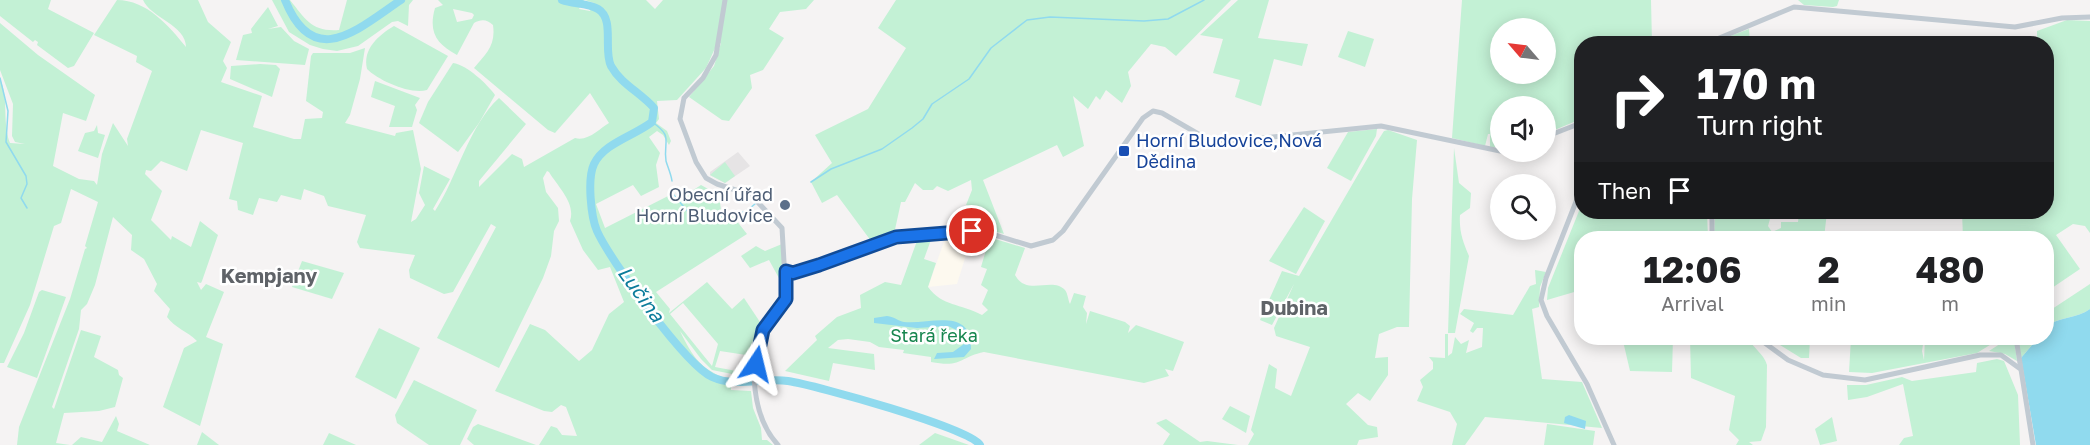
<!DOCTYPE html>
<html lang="en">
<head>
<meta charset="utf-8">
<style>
  :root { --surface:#fff; --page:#f2f2f2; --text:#202124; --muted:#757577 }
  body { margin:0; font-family:"Golos Text",sans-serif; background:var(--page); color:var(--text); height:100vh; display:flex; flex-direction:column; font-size:22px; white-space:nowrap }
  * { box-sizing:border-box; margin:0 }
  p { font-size:20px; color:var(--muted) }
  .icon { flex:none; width:33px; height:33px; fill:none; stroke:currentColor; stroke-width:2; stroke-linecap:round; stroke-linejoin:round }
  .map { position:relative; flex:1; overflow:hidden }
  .details { position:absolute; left:1574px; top:231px; width:480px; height:114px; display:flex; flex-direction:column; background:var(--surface); border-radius:24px; box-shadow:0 3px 15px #0003 }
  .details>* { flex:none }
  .guide { position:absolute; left:1574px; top:36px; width:480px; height:183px; border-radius:24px; box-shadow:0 3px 15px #0003; background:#202124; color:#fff; overflow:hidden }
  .needle { width:39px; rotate:298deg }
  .fabs { position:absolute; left:1490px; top:18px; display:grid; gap:12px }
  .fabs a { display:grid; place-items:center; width:66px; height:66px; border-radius:50%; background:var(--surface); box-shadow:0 3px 15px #0003; font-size:30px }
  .pin { position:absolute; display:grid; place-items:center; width:51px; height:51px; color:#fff; margin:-26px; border:3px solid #fff; border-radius:50%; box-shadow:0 2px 6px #0007 }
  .me { position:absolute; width:66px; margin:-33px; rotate:10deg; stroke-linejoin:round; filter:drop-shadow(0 0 4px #0008) }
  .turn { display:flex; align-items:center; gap:21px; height:126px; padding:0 24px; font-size:27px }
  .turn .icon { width:78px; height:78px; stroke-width:2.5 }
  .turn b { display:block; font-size:42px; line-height:51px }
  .then { display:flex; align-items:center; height:57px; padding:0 24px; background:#0003; gap:12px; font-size:22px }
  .eta { display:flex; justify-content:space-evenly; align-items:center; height:102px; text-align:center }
  .eta b { font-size:36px; font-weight:700; line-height:42px }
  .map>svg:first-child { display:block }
</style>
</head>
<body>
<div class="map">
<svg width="2090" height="445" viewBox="0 0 2090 445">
  <rect width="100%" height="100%" fill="#f5f3f3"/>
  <!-- commercial -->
  <polygon fill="#fdf9ef" points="973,233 957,284 928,287 946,236"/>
  <!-- education -->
  <polygon fill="#e6e4e5" points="738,152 750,166 725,183 710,175 710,172"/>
  <!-- green -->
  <g fill="#c3f1d5" fill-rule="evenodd">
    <polygon points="0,0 51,0 48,9 94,33 74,66 68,68 37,45 38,42 35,40 33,42 0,16"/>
    <path d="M117,0C147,0 169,26 186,47C186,25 151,18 143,0H198L208,22L231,42L223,61L227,68L221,82L262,96L253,127L294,139H301L305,119L322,118L323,112L306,101L311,56L313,53H350L365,48L360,79L350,115L345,123L395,136L396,133L413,130L421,169L411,222L416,219L425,205L419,193L424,166L450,179L433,209L435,211C457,178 469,125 499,98L526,124L479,181V187L512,154L522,159L524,167L575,138C588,142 600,128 609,123L590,93L555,133L548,130L474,68C486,54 496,46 493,25C487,19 481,19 474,23L457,55C437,44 428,33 435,8L443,5L438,0H584L579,9L590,11L594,3L585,0H646L655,9L663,0H814L806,9L780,12L769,29L784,38L763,70L750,75L752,88L729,121L722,120L689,97L714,66L721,43L716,46L706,68L677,100L657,101L659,119L656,123L667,131L671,141L669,145L663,135L657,131L649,137L660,153L656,165L659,187L641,196L633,185L596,204L605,228L672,194L678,200L701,185L719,195L721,210L732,215L747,234L656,292L670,309L669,313L707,282L732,309L744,298L760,322V327L751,345L747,377L712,370L701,359L680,331C693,358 702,371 731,380V390L751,391L753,408L761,428L762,440H767L773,445H539L551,426L557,428L562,435L577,436L566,407L561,405L552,412L544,411L495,391L530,324L545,330L579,361L592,350L609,314L624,302L610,267L598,270L583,250L570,221C576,203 558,187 549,172L547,171L543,178L546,192L558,208L559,221L554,231L551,256L543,278L499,368L437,338L496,227L491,224L453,292L444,294L410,278L409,270L415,255L360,248L357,242L366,215L328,206L324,196L304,189L301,200L281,195L277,202L259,198L253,215L238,210L237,201L229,199L243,143L201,130L187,171L161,161L151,171L146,170L145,174L162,191L151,220L171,240L172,236L191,247L200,221L218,235L202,281L201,283L197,282L201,290L206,284L224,292L206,337L223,344L200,426L163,407L184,348L197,341C187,331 175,328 167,317L170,309L154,291L157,284L144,259L131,250L132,235L113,217L95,285L87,304L81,310L79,329L52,407L54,409L81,330L101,336L94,357L118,370L119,375L123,378L115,407L99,411L64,413L56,443L70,445H17L19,427L70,299L85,249L87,248L85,246L98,202L71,189L61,223L54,226L30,305L4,363H0V79C9,98 2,123 10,143L25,144L15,142L12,136L13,104L0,70V23L38,55L95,95L86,121L63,113L53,166L79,179L94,181L97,185L102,154L113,123L128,146L127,139L152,71L136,62L137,56L94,35ZM453,9L472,13L474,15L472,19L457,22ZM683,303L718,344L712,366L670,314ZM720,351L746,355L747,373L715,367Z"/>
    <path d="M272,0H290C306,20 312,32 339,30L347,0H413L409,5L408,26L398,21L392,22L358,46L337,51L323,49L310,45L289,32Z"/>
    <polygon points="896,0 1231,0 1176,56 1165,47 1151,44 1128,72 1131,86 1122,103 1106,90 1100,100 1096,96 1088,109 1073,96 1084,146 1063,157 1057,145 983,180 1004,234 984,228 964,226 971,207 966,205 972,190 971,180 948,191 937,186 933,190 923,190 915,183 905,202 901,202 894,234 871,241 837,195 822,203 811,182 832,163 815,135 868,109 906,48 878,28"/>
    <polygon points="1238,0 1269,0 1258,38 1308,44 1302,66 1274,59 1261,106 1235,97 1240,80 1213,73 1223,39 1200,35"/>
    <path d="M1462,0H1651L1652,43L1581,44V119L1545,134V106H1500V147H1490V134H1488L1485,146L1452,138ZM1500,28H1545V74H1500Z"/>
    <polygon points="1798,0 1839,0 1837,6 1833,7 1804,5"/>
    <polygon points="268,7 278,26 268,29 281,27 294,41 309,49 305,65 236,60 243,35 252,33 251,29"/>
    <polygon points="2067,20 2090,21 2090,233 2085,226 2073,224 2056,235 2080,269 2046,292 2046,238 1963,238 1962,212 2046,212 2046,44 2037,43 2037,31"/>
    <path d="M394,26L448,56L427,90C410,95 378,80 367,69C362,49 379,35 394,26Z"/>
    <polygon points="1749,29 1750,43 1730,43 1730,36"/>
    <polygon points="1348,31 1374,39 1365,67 1338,57"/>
    <path d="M453,63C467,65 487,84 495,95L479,123L458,152L419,123L428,102Z"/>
    <polygon points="260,64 276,65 280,69 272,97 230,79 231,66"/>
    <polygon points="375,81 420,98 415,105 417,110 412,127 389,127 395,106 371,97"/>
    <polygon points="97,125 98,133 105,135 98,158 78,151 85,133 94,131"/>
    <polygon points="1377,129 1376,136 1351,181 1327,168 1348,132"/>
    <polygon points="1388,130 1417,140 1412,199 1409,327 1397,327 1379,334 1375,358 1388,357 1388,375 1370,401 1358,393 1346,404 1368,425 1377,427 1378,437 1359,440 1357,445 1248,445 1254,434 1251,430 1269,364 1277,369 1275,388 1291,396 1310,347 1276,336 1274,328 1294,284 1272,325 1260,320 1282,271 1299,276 1377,142 1384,131"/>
    <path d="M1454,148L1459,183L1471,193L1470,208L1460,215C1459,232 1463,242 1469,256L1455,333H1448Z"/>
    <polygon points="725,162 735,176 725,183 710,175"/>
    <polygon points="1581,206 1581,212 1707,212 1708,238 1581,238 1581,290 1547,300 1548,288"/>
    <polygon points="1304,207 1325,221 1296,274 1269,261"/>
    <polygon points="1715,212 1772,212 1768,226 1772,232 1781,228 1781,222 1798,222 1799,212 1827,212 1824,238 1714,238"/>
    <path d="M982,235L1025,248L1015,275C1027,297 1052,276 1065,290C1068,294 1068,300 1070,304L1074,293L1086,296L1083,307L1087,313L1086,324L1090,311L1125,322L1130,326L1128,333L1136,325L1184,342L1173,371L1165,369L1169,376L1144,383L984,352C959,357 963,368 931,362V357L903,353L904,350L879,347L870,342L848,339L838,340L828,348L874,354L875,370L833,363L829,381L785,371L817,340L815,336L837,317L861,308L860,295L885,282L901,285L918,238L932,237L924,259L936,263L928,287C943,307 960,303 982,315L988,310L982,304L988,290L981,285L987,269L981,267L986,250L978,247Z"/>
    <polygon points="782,244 783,274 780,280 769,260 750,268 741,256 756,246 765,251"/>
    <polygon points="302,261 344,273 332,299 292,287"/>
    <polygon points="1535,270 1546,272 1540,287 1539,307 1532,309 1542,379 1582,382 1602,428 1485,417 1465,445 1452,445 1457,424 1450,412 1417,401 1423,387 1420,380 1433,369 1433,362 1429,357 1445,358 1445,334 1448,334 1448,356 1452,353 1455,337 1461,344 1469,340 1466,353 1482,347 1483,328 1477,328 1473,333 1470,331 1474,323 1460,314 1464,309 1513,315 1530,286 1536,284"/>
    <path d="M2090,284V309C2078,318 2060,317 2046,326V313Z"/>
    <polygon points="42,290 66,297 37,378 7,367 24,333 39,292"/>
    <polygon points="379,328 420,348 396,399 355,377"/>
    <polygon points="1625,338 1673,338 1672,372 1630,371 1623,341"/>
    <path d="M1690,338H1748C1753,348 1764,354 1767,365L1766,427L1761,441L1749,442L1753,445H1736L1739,440L1729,430L1735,396L1691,378Z"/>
    <polygon points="1769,338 1810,338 1809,358 1801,358"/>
    <polygon points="1851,338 1924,338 1922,351 1924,360 1925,338 2001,338 1977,353 1872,373 1849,372"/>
    <polygon points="2009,338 2014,338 2017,361 2005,354 1989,351"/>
    <polygon points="2016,338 2038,338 2021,358"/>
    <polygon points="1997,359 2004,361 2018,395 2020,445 1899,445 1904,438 1913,436 1903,384 1867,397 1848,400 1847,385 1866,385 1902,377 1912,381 1976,372 1977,363"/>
    <polygon points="414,380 477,410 460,445 429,445 397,423 395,415"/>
    <polygon points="1230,406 1250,416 1246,433 1222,419"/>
    <polygon points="116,416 119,424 117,431 150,445 72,445 81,437 102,442"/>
    <polygon points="1832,417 1837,441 1820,445 1815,429"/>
    <polygon points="1166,419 1200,442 1207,441 1238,445 1163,445 1170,434 1156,423"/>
    <polygon points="478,424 536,445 474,445 467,439 473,427"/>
    <polygon points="1547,424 1595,431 1593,445 1544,445"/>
    <polygon points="202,432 219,445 197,445"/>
    <polygon points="329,433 356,445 323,445"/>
    <polygon points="935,433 969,445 919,445"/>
  </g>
  <!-- water -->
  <g fill="#90daee">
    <path d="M2090,309V445H2036L2021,358L2038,338H2046V326C2060,317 2078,318 2090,309Z"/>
    <path d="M887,316C895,317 898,321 904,322C929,325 972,306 971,349L964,357L934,359L937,353L953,352L964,344L961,332L948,326L917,328L874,323V318Z"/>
    <polygon points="1569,415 1586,421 1585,429 1564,423 1565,417"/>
  </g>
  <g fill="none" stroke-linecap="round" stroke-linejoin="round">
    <!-- stream -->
    <g stroke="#90daee" stroke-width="1.5">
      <polyline points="0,78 8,111 6,142 26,176 27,184 21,198 27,208"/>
      <path d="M652,122C674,137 663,140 666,161C668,168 671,174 672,181"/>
      <polyline points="811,182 831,169 882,149 912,128 923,119 932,104 969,79 991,48 1027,20 1050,17 1144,21 1168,19 1204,0"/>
      <polyline points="673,194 694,219 704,223 728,213 745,212 755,204"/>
    </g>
    <!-- river -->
    <g stroke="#90daee" stroke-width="8">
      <path d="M285,0C314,72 359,28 401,0"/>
      <path d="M562,0C573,4 588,3 598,9C615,19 603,50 611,66C621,84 641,93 654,108L652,122C634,136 604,143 594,164C587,179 591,217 597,231C610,260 685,364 712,377C736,388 763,377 788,381C815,385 970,428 980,445"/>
    </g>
    <!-- minor -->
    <g stroke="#c1cad2" stroke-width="5">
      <path d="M725,0L716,55L703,78L684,98L680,119L696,162L706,178L717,184L751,195L782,228L786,296C782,311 769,317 763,330C747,364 753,418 778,445"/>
      <polyline points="1705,44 1794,7 2015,27 2062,18 2090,17"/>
      <polyline points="1545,137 1581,123"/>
      <polyline points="1581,189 1546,278 1541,300 1547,316 1587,384 1614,445"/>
      <polyline points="1712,238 1712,212"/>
      <polyline points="786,271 793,273 819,265 904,236 982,231 1031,246 1053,240 1063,231 1143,118 1153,111 1162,113 1214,143 1381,126 1500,151"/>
      <polyline points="1758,338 1788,360 1823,375 1865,380 1980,355 2001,355 2019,368"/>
      <polyline points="2016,338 2033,445"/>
    </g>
  </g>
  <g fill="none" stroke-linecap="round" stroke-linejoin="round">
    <!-- route casing -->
    <g stroke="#114b97" stroke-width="15">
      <polyline id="route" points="756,364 763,330 786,299 786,271 793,273 819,265 896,237 972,231"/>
    </g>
    <!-- route -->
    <use href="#route" stroke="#1a73e8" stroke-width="10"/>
  </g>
  <!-- markers -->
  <rect fill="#1a4fb4" stroke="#fff" stroke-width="2" x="1118" y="145" width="12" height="12" rx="3"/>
  <circle fill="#5c6f8a" stroke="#fff" stroke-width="2" cx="785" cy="205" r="6"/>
  <g text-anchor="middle" stroke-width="5" stroke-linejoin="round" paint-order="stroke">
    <!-- transit labels -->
    <g font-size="18" fill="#164399" stroke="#fff" text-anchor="start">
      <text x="1136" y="147">Horní Bludovice,Nová<tspan x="1136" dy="21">Dědina</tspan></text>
    </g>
    <!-- service labels -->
    <g font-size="18" fill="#4e5e75" stroke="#fff" text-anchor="end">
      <text x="773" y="201">Obecní úřad<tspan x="773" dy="21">Horní Bludovice</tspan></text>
    </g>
    <!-- park labels -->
    <g font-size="18" fill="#17864f" stroke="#fff">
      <text x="934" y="342">Stará řeka</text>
    </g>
    <!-- neighbourhood labels -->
    <g font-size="20" font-weight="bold" fill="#5f6368" stroke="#fff">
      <text x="269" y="283">Kempjany</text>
      <text x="1294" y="315">Dubina</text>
    </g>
    <!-- water labels -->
    <g font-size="20" font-style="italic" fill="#0c7c9b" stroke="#fff">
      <text transform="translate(641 294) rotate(54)" y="7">Lučina</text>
    </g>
  </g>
</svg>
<div class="fabs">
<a><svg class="needle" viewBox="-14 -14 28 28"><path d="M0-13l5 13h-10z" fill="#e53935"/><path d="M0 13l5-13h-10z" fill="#757577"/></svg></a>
<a><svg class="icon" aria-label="sound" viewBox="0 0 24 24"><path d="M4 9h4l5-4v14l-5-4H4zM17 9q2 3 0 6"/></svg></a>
<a><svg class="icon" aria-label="search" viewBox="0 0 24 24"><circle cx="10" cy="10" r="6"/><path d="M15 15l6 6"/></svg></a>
</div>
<div class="pin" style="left:972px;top:231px;background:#d93025"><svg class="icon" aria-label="arrive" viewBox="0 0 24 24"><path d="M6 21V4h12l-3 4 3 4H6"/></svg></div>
<svg class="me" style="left:756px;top:364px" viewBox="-20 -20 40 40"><path d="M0-17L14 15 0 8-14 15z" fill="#1a73e8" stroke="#fff" stroke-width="4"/></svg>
<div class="guide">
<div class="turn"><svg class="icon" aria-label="right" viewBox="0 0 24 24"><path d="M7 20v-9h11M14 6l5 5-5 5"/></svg><div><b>170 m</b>Turn right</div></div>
<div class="then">Then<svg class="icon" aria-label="arrive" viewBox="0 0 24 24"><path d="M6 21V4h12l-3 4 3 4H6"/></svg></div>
</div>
<section class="details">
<div class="eta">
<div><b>12:06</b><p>Arrival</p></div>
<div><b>2</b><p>min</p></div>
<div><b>480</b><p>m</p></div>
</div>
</section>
</div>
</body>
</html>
